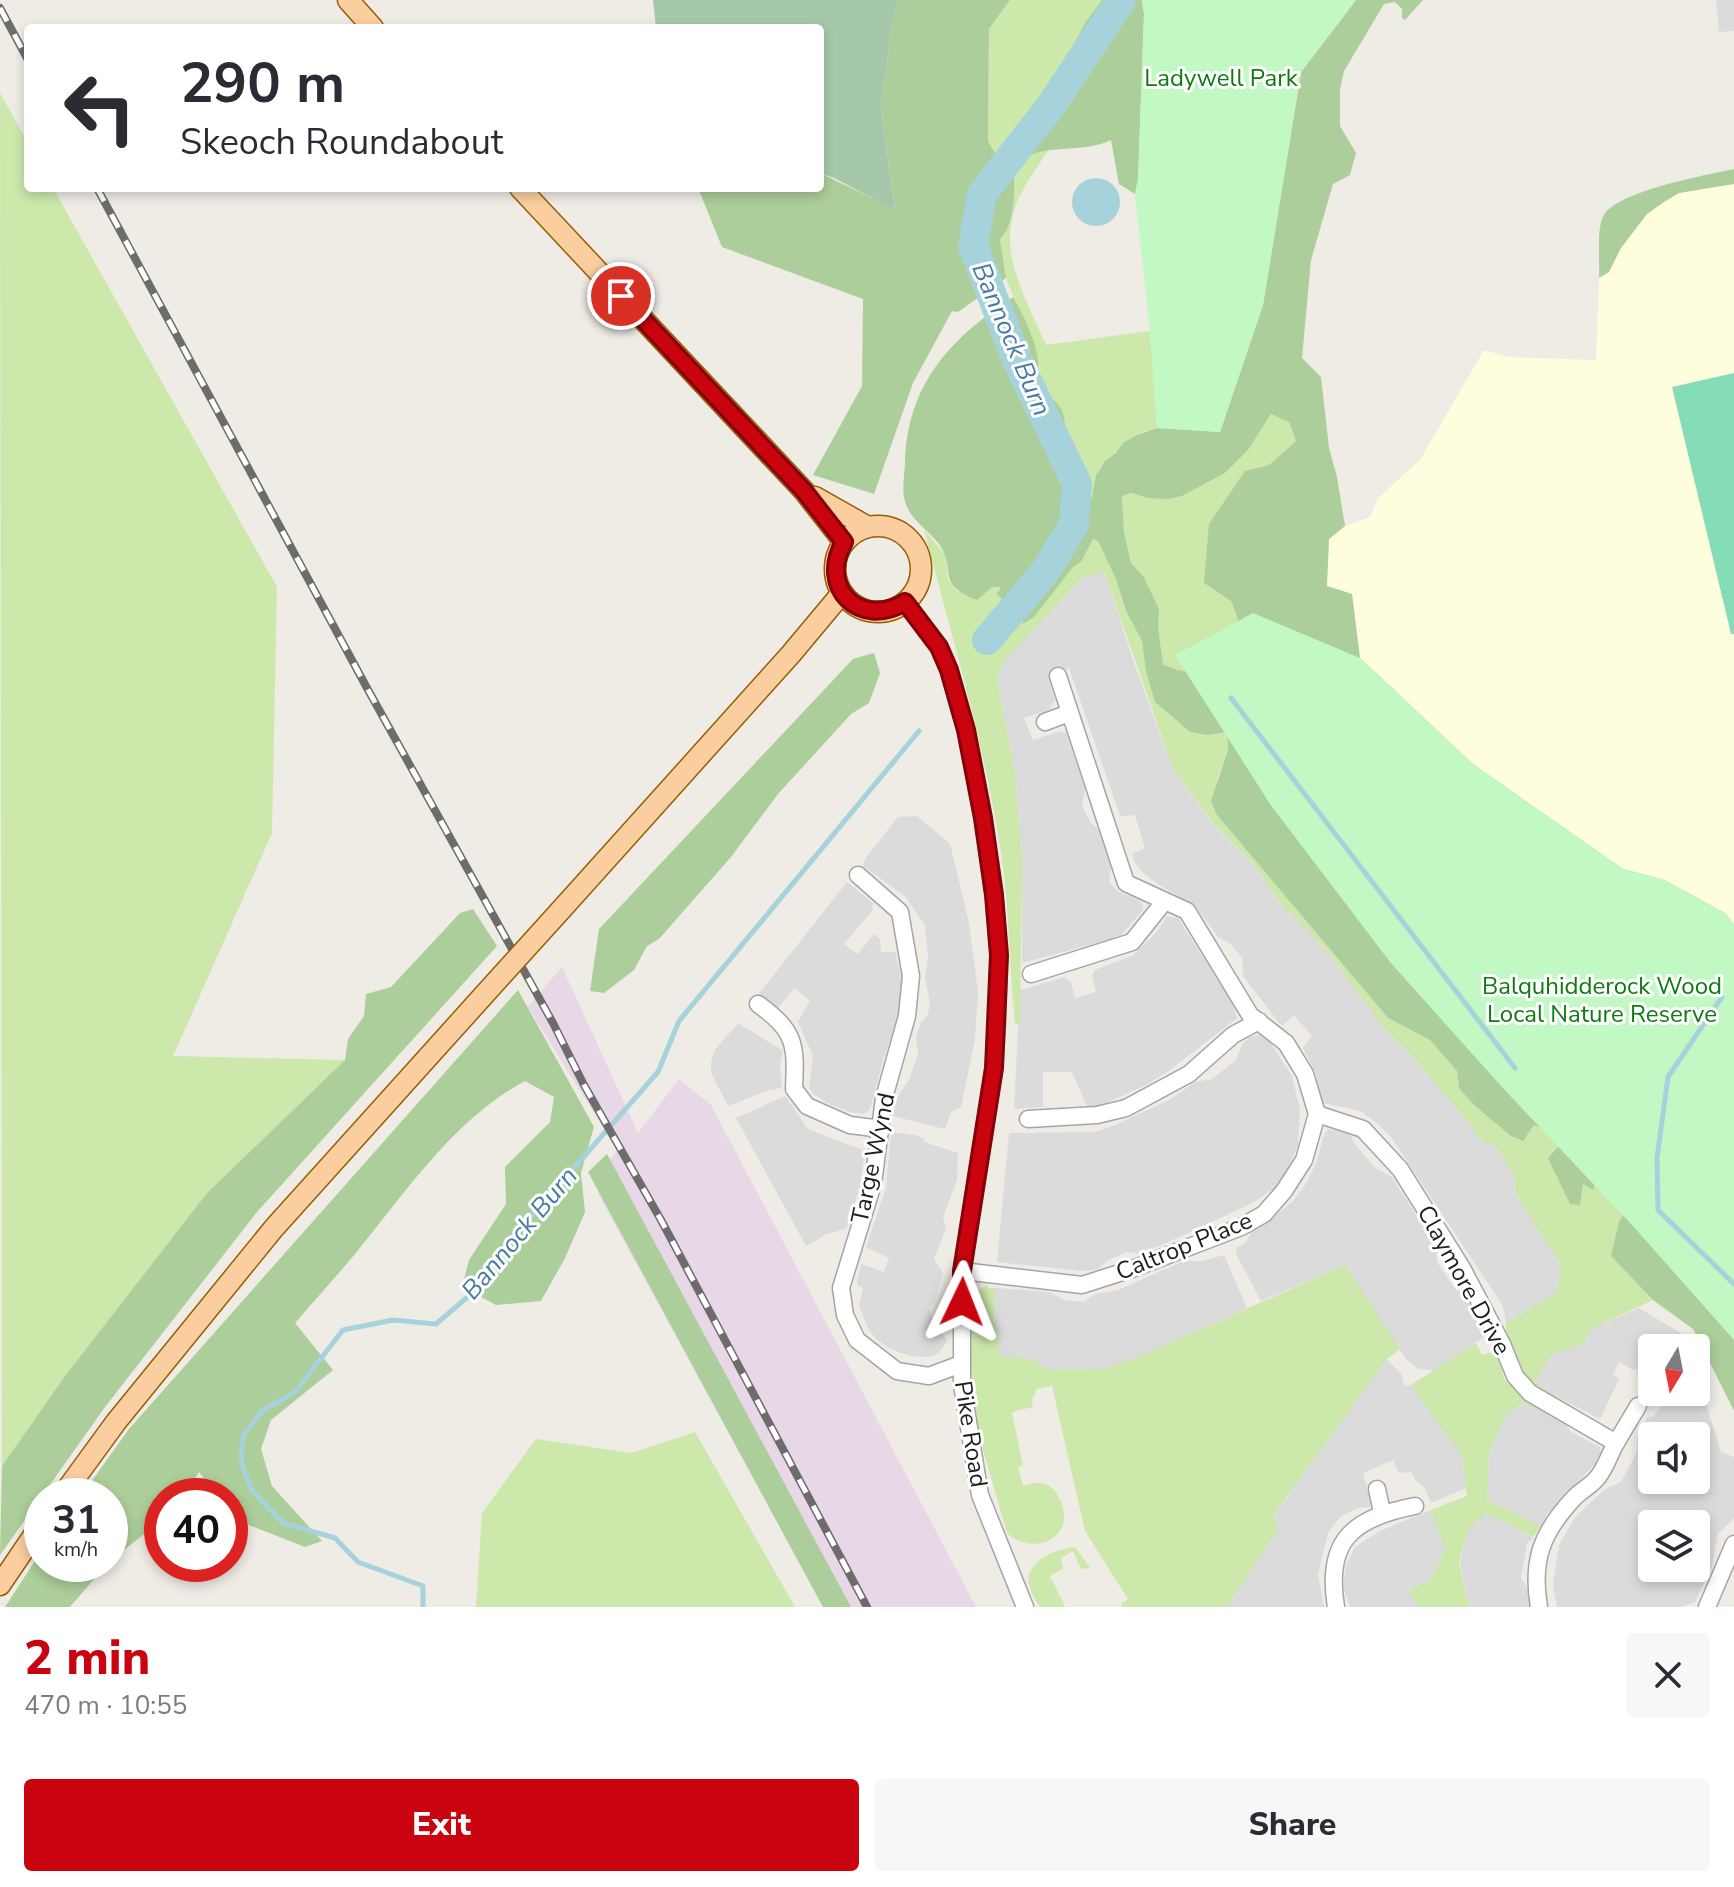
<!DOCTYPE html>
<html lang="en">
<head>
<meta charset="utf-8">
<style>
  :root { --surface:#fff; --page:#f7f7f7; --text:#2b2b33; --muted:#7c7c81; --accent:#c9040e }
  body { margin:0; font-family:"Nunito Sans",sans-serif; background:var(--page); color:var(--text); height:100vh; display:flex; flex-direction:column; font-size:30px; white-space:nowrap }
  * { box-sizing:border-box; margin:0 }
  p { font-size:26px; color:var(--muted) }
  .icon { flex:none; width:44px; height:44px; fill:none; stroke:currentColor; stroke-width:2; stroke-linecap:round; stroke-linejoin:round }
  .map { position:relative; height:1607px; overflow:hidden }
  .drawer { display:flex; flex-direction:column; background:var(--surface); flex:1 }
  .drawer>* { flex:none }
  .top-card { position:absolute; left:24px; top:24px; width:800px; height:168px; border-radius:8px; box-shadow:0 4px 12px #0003; background:#fff; color:var(--text); overflow:hidden }
  .needle { width:52px; rotate:190deg }
  .fabs { position:absolute; left:1638px; top:1334px; display:grid; gap:16px }
  .fabs a { display:grid; place-items:center; width:72px; height:72px; border-radius:8px; background:var(--surface); box-shadow:0 4px 12px #0003; font-size:40px }
  .speed { position:absolute; left:24px; top:1478px; display:flex; gap:16px; font-size:40px; font-weight:700; text-align:center }
  .speed>* { display:grid; place-content:center; width:104px; height:104px; border-radius:50%; background:var(--surface); box-shadow:0 4px 12px #0003; line-height:1 }
  .speed small { font-size:20px; font-weight:400 }
  .speed .limit { border:12px solid #d22; background:#fff; color:#111 }
  .pin { position:absolute; display:grid; place-items:center; width:68px; height:68px; color:#fff; margin:-34px; border:4px solid #fff; border-radius:50%; box-shadow:0 2px 8px #0007 }
  .me { position:absolute; width:88px; margin:-44px; rotate:2deg; stroke-linejoin:round; filter:drop-shadow(0 0 6px #0008) }
  .turn { display:flex; align-items:center; gap:28px; height:168px; padding:0 24px; font-size:36px }
  .turn .icon { width:104px; height:104px; stroke-width:2.5 }
  .turn b { display:block; font-size:56px; line-height:68px }
  .round { display:grid; place-items:center; flex:none; width:84px; height:84px; border-radius:8px; background:var(--page) }
  .head { display:flex; align-items:center; justify-content:space-between; height:136px; padding:0 24px }
  h1 { font-size:48px; font-weight:800; line-height:60px; color:var(--accent) }
  .button { display:flex; gap:16px; margin-top:auto; padding:16px 24px }
  .button a { flex:1; height:92px; border-radius:8px; background:var(--accent); color:#fff; font-size:32px; font-weight:800; line-height:92px; text-align:center }
  .button a+a { background:var(--page); color:var(--text) }
  .map>svg:first-child { display:block }
</style>
</head>
<body>
<div class="map">
<svg width="1734" height="1607" viewBox="0 0 1734 1607">
  <rect width="100%" height="100%" fill="#efebe5"/>
  <!-- residential -->
  <g fill="#dcdbdb" fill-rule="evenodd">
    <polygon points="1716,0 1734,0 1734,31 1719,32"/>
    <polygon points="1104,570 1135,666 1173,769 1211,822 1255,866 1279,902 1326,950 1386,1030 1417,1061 1482,1140 1497,1147 1515,1178 1516,1194 1561,1266 1556,1293 1506,1323 1503,1306 1391,1137 1377,1123 1360,1111 1323,1103 1317,1098 1317,1076 1303,1048 1312,1036 1294,1015 1283,1025 1280,1024 1243,976 1242,958 1231,944 1218,937 1196,907 1158,884 1143,873 1135,863 1132,854 1145,848 1135,815 1120,816 1069,668 1048,676 1055,700 1049,710 1024,718 1033,740 1060,731 1066,733 1085,789 1082,806 1091,823 1098,829 1111,867 1109,882 1117,891 1137,899 1142,903 1143,910 1122,934 1112,939 1022,963 1022,862 1015,772 997,678 1003,662 1082,578"/>
    <polygon points="917,816 950,844 969,923 978,992 975,1039 961,1107 951,1112 945,1129 893,1116 896,1099 909,1080 918,1054 916,1038 921,1022 928,1015 930,1003 925,977 928,957 925,926 906,897 863,866 865,859 898,817"/>
    <polygon points="847,882 873,903 872,911 844,944 858,954 874,934 880,939 881,952 895,952 906,996 904,1017 893,1033 884,1057 870,1109 864,1114 850,1112 831,1105 813,1094 809,1087 813,1056 798,1022 810,1000 794,988 777,1009 757,996"/>
    <polygon points="1167,916 1178,918 1232,1002 1237,1018 1170,1070 1146,1085 1108,1102 1088,1109 1072,1072 1043,1072 1043,1107 1014,1109 1020,990 1065,977 1071,982 1075,998 1096,992 1092,975 1095,970 1132,956 1158,931"/>
    <polygon points="738,1023 783,1051 780,1066 782,1088 769,1090 728,1106 711,1073 711,1063 714,1051"/>
    <polygon points="1258,1035 1266,1036 1292,1076 1300,1110 1298,1145 1287,1171 1274,1188 1254,1202 1195,1230 1141,1254 1127,1252 1108,1260 1098,1269 1083,1271 997,1262 1009,1133 1095,1132 1113,1126 1171,1099 1195,1082 1212,1079 1235,1061 1243,1043 1250,1037"/>
    <polygon points="785,1096 808,1129 865,1151 860,1187 846,1229 827,1234 806,1246 736,1118"/>
    <polygon points="1328,1129 1349,1133 1356,1146 1377,1169 1392,1177 1436,1246 1437,1262 1455,1289 1467,1296 1490,1333 1435,1370 1418,1369 1406,1359 1345,1265 1261,1301 1237,1256 1236,1248 1245,1243 1253,1230 1265,1224 1292,1202 1306,1184 1317,1161 1324,1135"/>
    <polygon points="891,1132 916,1135 923,1139 924,1142 958,1153 957,1180 943,1217 946,1228 934,1259 943,1273 934,1303 929,1307 930,1313 947,1341 939,1353 929,1357 910,1356 891,1349 876,1339 868,1328 859,1306 863,1288 858,1286 857,1281 861,1264 884,1272 889,1258 866,1247 886,1188"/>
    <polygon points="1224,1255 1247,1308 1140,1357 1104,1369 1049,1370 1032,1359 998,1356 997,1325 994,1325 995,1288 1050,1292 1064,1300 1083,1302 1095,1294 1118,1290 1184,1261 1203,1261"/>
    <polygon points="1639,1308 1684,1335 1688,1348 1652,1348 1652,1373 1645,1370 1632,1369 1619,1362 1613,1375 1619,1379 1600,1419 1537,1386 1535,1383 1550,1354 1582,1345 1591,1329"/>
    <polygon points="1387,1359 1402,1375 1402,1381 1406,1386 1411,1385 1440,1422 1462,1455 1466,1488 1431,1503 1424,1487 1416,1481 1411,1472 1399,1473 1393,1460 1363,1473 1371,1502 1370,1507 1358,1508 1340,1517 1328,1533 1318,1575 1324,1607 1227,1607 1277,1531 1275,1514"/>
    <path d="M1696,1372L1721,1452L1734,1457V1518L1718,1534L1712,1566L1695,1602L1681,1607H1557L1553,1584L1559,1545L1574,1519L1590,1503L1605,1489L1621,1482L1637,1452L1638,1438L1647,1417H1653L1663,1404L1647,1395L1652,1385V1392H1696ZM1652,1436H1696V1480H1652ZM1652,1524H1696V1568H1652Z"/>
    <polygon points="1525,1403 1565,1423 1571,1432 1600,1447 1601,1452 1600,1459 1548,1513 1541,1526 1487,1500 1489,1452 1507,1412"/>
    <polygon points="1431,1510 1445,1547 1432,1579 1409,1590 1418,1607 1350,1607 1344,1590 1344,1580 1346,1565 1355,1547 1380,1531"/>
    <polygon points="1487,1513 1534,1538 1527,1543 1521,1578 1530,1593 1532,1607 1469,1607 1460,1563 1468,1530"/>
  </g>
  <!-- industrial -->
  <polygon fill="#e8d7e6" points="562,967 638,1133 679,1079 711,1105 976,1607 823,1607 600,1197 595,1181 617,1150 528,1007"/>
  <!-- education -->
  <polygon fill="#fefdde" points="1734,181 1734,925 1725,913 1665,880 1623,869 1474,765 1360,658 1352,594 1327,586 1329,538 1345,526 1370,517 1378,498 1420,460 1484,350 1508,357 1596,360 1601,234 1660,196"/>
  <!-- grass -->
  <g fill="#cce8ab">
    <polygon points="1010,0 1102,0 1085,23 1068,55 1062,76 1033,122 995,153 988,141 989,29"/>
    <polygon points="0,93 28,143 28,188 53,188 277,587 272,833 173,1056 345,1060 207,1193 65,1376 2,1466"/>
    <path d="M1051,146C1039,165 1024,184 1016,205C997,254 1027,300 1046,345L1150,331L1157,428C1133,434 1131,439 1114,454C1108,460 1100,465 1097,473C1094,481 1095,490 1092,498C1080,491 1064,458 1063,443C1063,439 1065,435 1065,431C1059,398 1033,392 1038,357L1006,278L1000,238L1005,234L1014,187V164L1024,156Z"/>
    <path d="M1271,414L1289,422L1296,441L1269,465L1245,471L1204,583L1231,601L1238,619L1219,661C1196,672 1187,676 1163,664L1158,626L1159,609L1144,577L1131,563L1124,532L1122,496L1131,493L1148,498L1182,496L1225,473L1248,450Z"/>
    <path d="M924,529L946,556L948,580L958,592L1034,580L1057,564L1062,568L1024,612V623L1073,567L1081,562L1093,539L1098,541L1116,579L1126,611L1142,641L1146,672L1155,702L1190,732L1206,735L1227,731L1228,750L1217,780V815L1388,1018L1430,1040L1457,1071L1459,1088L1523,1140L1534,1125L1556,1133L1558,1148L1548,1158L1570,1203L1583,1184L1599,1175L1628,1209L1620,1222L1612,1257L1653,1300L1591,1329L1583,1344L1550,1355L1535,1383L1572,1406H1568C1557,1400 1543,1395 1534,1387C1517,1371 1504,1345 1506,1323L1556,1293L1561,1266L1516,1194L1515,1178L1497,1147L1482,1140L1417,1061L1386,1030L1326,950L1279,902L1255,866L1212,822L1173,769L1104,571L1082,578L1003,662L997,678L1015,772L1022,862L1020,1025L1015,1023C1009,969 1010,914 1002,860C986,748 952,638 924,529Z"/>
    <path d="M1345,1265L1400,1349L1387,1359L1275,1513L1277,1531L1227,1607H1123L1121,1604L1128,1599L1085,1531L1052,1386L1037,1389L1032,1400L1033,1407L1012,1412L1023,1466L1018,1467L1023,1486C1028,1485 1035,1482 1041,1483C1058,1484 1070,1515 1061,1529C1049,1549 1022,1547 1007,1533L978,1432L969,1355L971,1305L975,1293L988,1284V1288H995L994,1324L997,1325L999,1356L1032,1359L1049,1370L1104,1369L1139,1357Z"/>
    <polygon points="1476,1343 1482,1355 1496,1351 1505,1381 1562,1416 1565,1423 1524,1403 1507,1413 1489,1452 1487,1500 1541,1526 1533,1537 1487,1513 1468,1530 1459,1563 1469,1607 1418,1607 1409,1590 1432,1579 1445,1548 1431,1510 1467,1496 1462,1455 1411,1385"/>
    <polygon points="695,1432 795,1607 476,1607 482,1513 536,1439 631,1453"/>
    <path d="M1075,1547L1090,1568L1081,1569L1073,1551L1061,1558L1063,1569L1050,1576L1065,1607H1040C1036,1600 1030,1592 1029,1584C1025,1560 1057,1549 1075,1547Z"/>
  </g>
  <!-- forest -->
  <g fill="#acce9a" fill-rule="evenodd">
    <path d="M899,0H1010L989,29L988,141L995,153L1033,122L1062,76L1068,55L1085,23L1102,0H1142L1144,14L1138,179L1135,194L1119,184L1111,140C1080,155 1043,141 1014,164C1014,185 1017,223 1000,239L1006,278L958,312L952,311L913,383L874,494L813,475L862,386L863,299L722,247L698,188H820V173L895,209L881,106L893,19Z"/>
    <path d="M1356,0H1423L1405,20L1402,18V9L1395,2L1384,4L1344,71L1340,90V126L1356,153L1350,175L1333,184L1311,260L1302,358L1321,377L1329,448L1337,477L1345,526L1329,539L1327,586L1352,594L1360,658L1474,765L1623,869L1664,880L1725,913L1734,925V1411L1693,1329L1653,1300L1611,1256L1619,1222L1627,1209L1598,1176L1593,1190L1583,1184L1580,1205L1570,1204L1548,1158L1558,1147L1555,1133L1534,1125L1523,1141L1511,1136L1473,1104L1459,1088L1457,1071L1430,1040L1388,1018L1217,815L1211,801L1228,750L1227,732L1206,735L1190,732L1155,702L1146,672L1142,641L1126,611L1116,579L1098,541L1093,539L1081,562L1073,567L1034,617L1023,624V612L1061,567L1057,564L1005,602L997,594L1001,587H992L977,600C934,583 958,572 939,544C930,532 913,521 907,507C901,495 904,478 905,464C907,384 950,339 1013,297C1023,314 1033,335 1037,354C1040,364 1036,374 1040,385C1045,396 1060,401 1063,414C1067,424 1062,434 1064,444C1065,459 1080,492 1092,498L1096,475L1105,461L1116,453L1123,443L1137,435L1157,428L1220,432L1263,305L1301,72ZM1271,414L1289,422L1296,441L1269,465L1245,471L1209,524L1204,583L1231,601L1238,619L1219,661C1196,672 1187,676 1163,664L1158,626L1159,609L1144,577L1131,563L1124,532L1122,496L1131,493L1148,498L1168,499L1182,496L1225,473L1248,450Z"/>
    <path d="M1734,169V184L1679,193L1664,202L1647,214L1621,248L1609,272L1599,278C1600,262 1596,227 1604,215C1618,191 1706,175 1734,169Z"/>
    <polygon points="874,653 880,673 869,703 851,714 778,794 731,857 659,939 647,946 634,970 604,993 590,991 599,929 853,659"/>
    <polygon points="473,909 497,946 257,1212 105,1407 0,1555 2,1466 65,1376 207,1193 345,1060 348,1039 364,1016 366,994 391,987 460,913"/>
    <path d="M518,990L594,1127L581,1173L585,1212L565,1258L541,1301L496,1305L462,1287L469,1260L506,1204L505,1167L550,1122L554,1097L525,1081C453,1120 406,1192 355,1254C335,1278 315,1300 295,1323L333,1370L271,1420L261,1449L272,1486L322,1541L305,1547L236,1520L230,1512V1496H218L199,1472L184,1496H162V1520L110,1561V1496H81L129,1429Z"/>
    <polygon points="607,1154 851,1607 823,1607 588,1172"/>
    <polygon points="42,1550 42,1564 107,1564 70,1607 5,1607"/>
  </g>
  <!-- cemetery -->
  <polygon fill="#a6c8aa" points="653,0 899,0 893,19 881,106 895,210 834,178 820,173 820,28 656,28"/>
  <!-- park -->
  <g fill="#c2f8c4">
    <polygon points="1142,0 1356,0 1301,72 1263,305 1220,432 1157,428 1150,331 1135,194 1138,179 1144,14"/>
    <polygon points="1253,613 1360,658 1474,765 1623,869 1664,880 1725,913 1734,925 1734,1340 1632,1225 1501,1086 1390,962 1270,804 1175,655"/>
  </g>
  <!-- pitch -->
  <polygon fill="#84ddb6" points="1734,373 1734,634 1731,634 1672,387"/>
  <!-- water -->
  <circle fill="#a6d2dc" cx="1096" cy="202" r="24"/>
  <g fill="none" stroke-linecap="round" stroke-linejoin="round">
    <!-- stream -->
    <g stroke="#a6d2dc" stroke-width="5">
      <polyline points="1231,698 1515,1068"/>
      <polyline points="1722,997 1668,1077 1657,1158 1658,1210 1734,1284"/>
      <polyline points="423,1607 423,1586 358,1562 335,1538 283,1523 251,1489 241,1463 243,1436 262,1411 295,1392 343,1330 393,1320 436,1324 471,1294 515,1235 658,1072 679,1021 919,731"/>
    </g>
    <!-- river -->
    <polyline stroke="#a6d2dc" stroke-width="30" points="987,640 1045,572 1074,524 1077,484 1017,360 973,246 982,194 1050,107 1121,0"/>
    <!-- minor casing -->
    <g stroke="#a5a5a5" stroke-width="19">
      <g id="minor">
        <polyline points="905,602 939,647 949,670 966,730 983,818 994,895 999,955 997,1023 994,1068 962,1271 962,1385 980,1495 1025,1607"/>
        <polyline points="1045,722 1069,713"/>
        <polyline points="858,875 900,912 911,976 907,1016 884,1098 873,1184 841,1288 845,1315 857,1340 897,1371 929,1376 961,1364"/>
        <polyline points="1031,974 1132,942 1164,902"/>
        <path d="M758,1004C796,1032 796,1044 794,1089L807,1106L850,1125L882,1129"/>
        <path d="M1317,1114L1363,1129L1400,1169L1462,1268L1502,1344L1515,1376L1530,1393L1616,1443C1610,1453 1606,1467 1598,1477C1592,1485 1582,1490 1574,1498C1542,1532 1531,1560 1539,1607"/>
        <polyline points="1028,1119 1097,1115 1126,1108 1189,1074 1233,1035 1259,1021"/>
        <polyline points="962,1271 1082,1285 1132,1269 1241,1227 1264,1214 1284,1191 1304,1160 1317,1114 1305,1074 1286,1043 1250,1015 1187,911 1126,883 1058,676"/>
        <polyline points="1616,1443 1638,1406"/>
        <polyline points="1377,1489 1382,1512"/>
        <path d="M1336,1607C1325,1540 1353,1518 1415,1506"/>
        <polyline points="1707,1607 1734,1544"/>
      </g>
    </g>
    <!-- major casing -->
    <g stroke="#965e03" stroke-width="23">
      <g id="major">
        <polyline points="348,0 373,28"/>
        <polyline points="520,188 804,491 844,542"/>
        <polyline points="815,497 868,527"/>
        <circle cx="878" cy="569" r="43"/>
        <polyline points="560,911 791,654 842,593"/>
        <polyline points="62,1496 116,1422 274,1228 483,996"/>
        <polyline points="0,1585 42,1523"/>
      </g>
    </g>
    <!-- minor -->
    <use href="#minor" stroke="#fff" stroke-width="16"/>
    <!-- major -->
    <use href="#major" stroke="#face9f" stroke-width="20"/>
    <!-- rail casing -->
    <g stroke="#6c6c6c" stroke-width="8">
      <g id="rail">
        <polyline points="0,8 28,60"/>
        <polyline points="97,188 367,688 553,1023 584,1085 661,1220 867,1607"/>
      </g>
    </g>
    <!-- rail -->
    <use href="#rail" stroke="#fff" stroke-width="5" stroke-dasharray="15" stroke-linecap="butt"/>
    <!-- major-bridge casing -->
    <g stroke="#965e03" stroke-width="23" stroke-linecap="butt">
      <polyline id="major-bridge" points="483,996 560,911"/>
    </g>
    <!-- major-bridge -->
    <use href="#major-bridge" stroke="#face9f" stroke-width="20"/>
  </g>
  <g fill="none" stroke-linecap="round" stroke-linejoin="round">
    <!-- route casing -->
    <g stroke="#830309" stroke-width="20">
      <path id="route" d="M621,296L804,491L844,542C818,588 860,629 905,602L939,647L949,670L966,730L983,818L994,895L999,955L994,1068L962,1271V1302"/>
    </g>
    <!-- route -->
    <use href="#route" stroke="#c9040e" stroke-width="14"/>
  </g>
  <g text-anchor="middle" stroke-width="6" stroke-linejoin="round" paint-order="stroke">
    <!-- park labels -->
    <g font-size="24" fill="#0e7b11" stroke="#fff">
      <text x="1221" y="86">Ladywell Park</text>
      <text x="1602" y="994">Balquhidderock Wood<tspan x="1602" dy="28">Local Nature Reserve</tspan></text>
    </g>
    <!-- street labels -->
    <g font-size="24" fill="#1e1e1e" stroke="#fff">
      <text transform="translate(873 1158) rotate(-78)" y="8">Targe Wynd</text>
      <text transform="translate(1184 1246) rotate(-22)" y="8">Caltrop Place</text>
      <text transform="translate(1464 1280) rotate(61)" y="8">Claymore Drive</text>
      <text transform="translate(971 1434) rotate(81)" y="8">Pike Road</text>
    </g>
    <!-- water labels -->
    <g font-size="26" font-style="italic" fill="#497ba4" stroke="#fff">
      <text transform="translate(1012 339) rotate(67)" y="9">Bannock Burn</text>
      <text transform="translate(519 1233) rotate(-50)" y="9">Bannock Burn</text>
    </g>
  </g>
</svg>
<div class="fabs">
<a><svg class="needle" viewBox="-14 -14 28 28"><path d="M0-13l5 13h-10z" fill="#e53935"/><path d="M0 13l5-13h-10z" fill="#7c7c81"/></svg></a>
<a><svg class="icon" aria-label="sound" viewBox="0 0 24 24"><path d="M4 9h4l5-4v14l-5-4H4zM17 9q2 3 0 6"/></svg></a>
<a><svg class="icon" aria-label="layers" viewBox="0 0 24 24"><path d="M12 4l9 5-9 5-9-5zM3 14l9 5 9-5"/></svg></a>
</div>
<div class="speed"><div>31<small>km/h</small></div><div class="limit">40</div></div>
<div class="pin" style="left:621px;top:296px;background:#d93025"><svg class="icon" aria-label="arrive" viewBox="0 0 24 24"><path d="M6 21V4h12l-3 4 3 4H6"/></svg></div>
<svg class="me" style="left:962px;top:1302px" viewBox="-20 -20 40 40"><path d="M0-17L14 15 0 8-14 15z" fill="#c9040e" stroke="#fff" stroke-width="4"/></svg>
<div class="top-card">
<div class="turn"><svg class="icon" aria-label="left" viewBox="0 0 24 24"><path d="M17 20v-9H6M10 6l-5 5 5 5"/></svg><div><b>290 m</b>Skeoch Roundabout</div></div>
</div>
</div>
<section class="drawer">
<div class="head"><div><h1>2 min</h1><p>470 m · 10:55</p></div><a class="round"><svg class="icon" aria-label="close" viewBox="0 0 24 24"><path d="M6 6l12 12M18 6L6 18"/></svg></a></div>
<div class="button"><a>Exit</a><a>Share</a></div>
</section>
</body>
</html>
